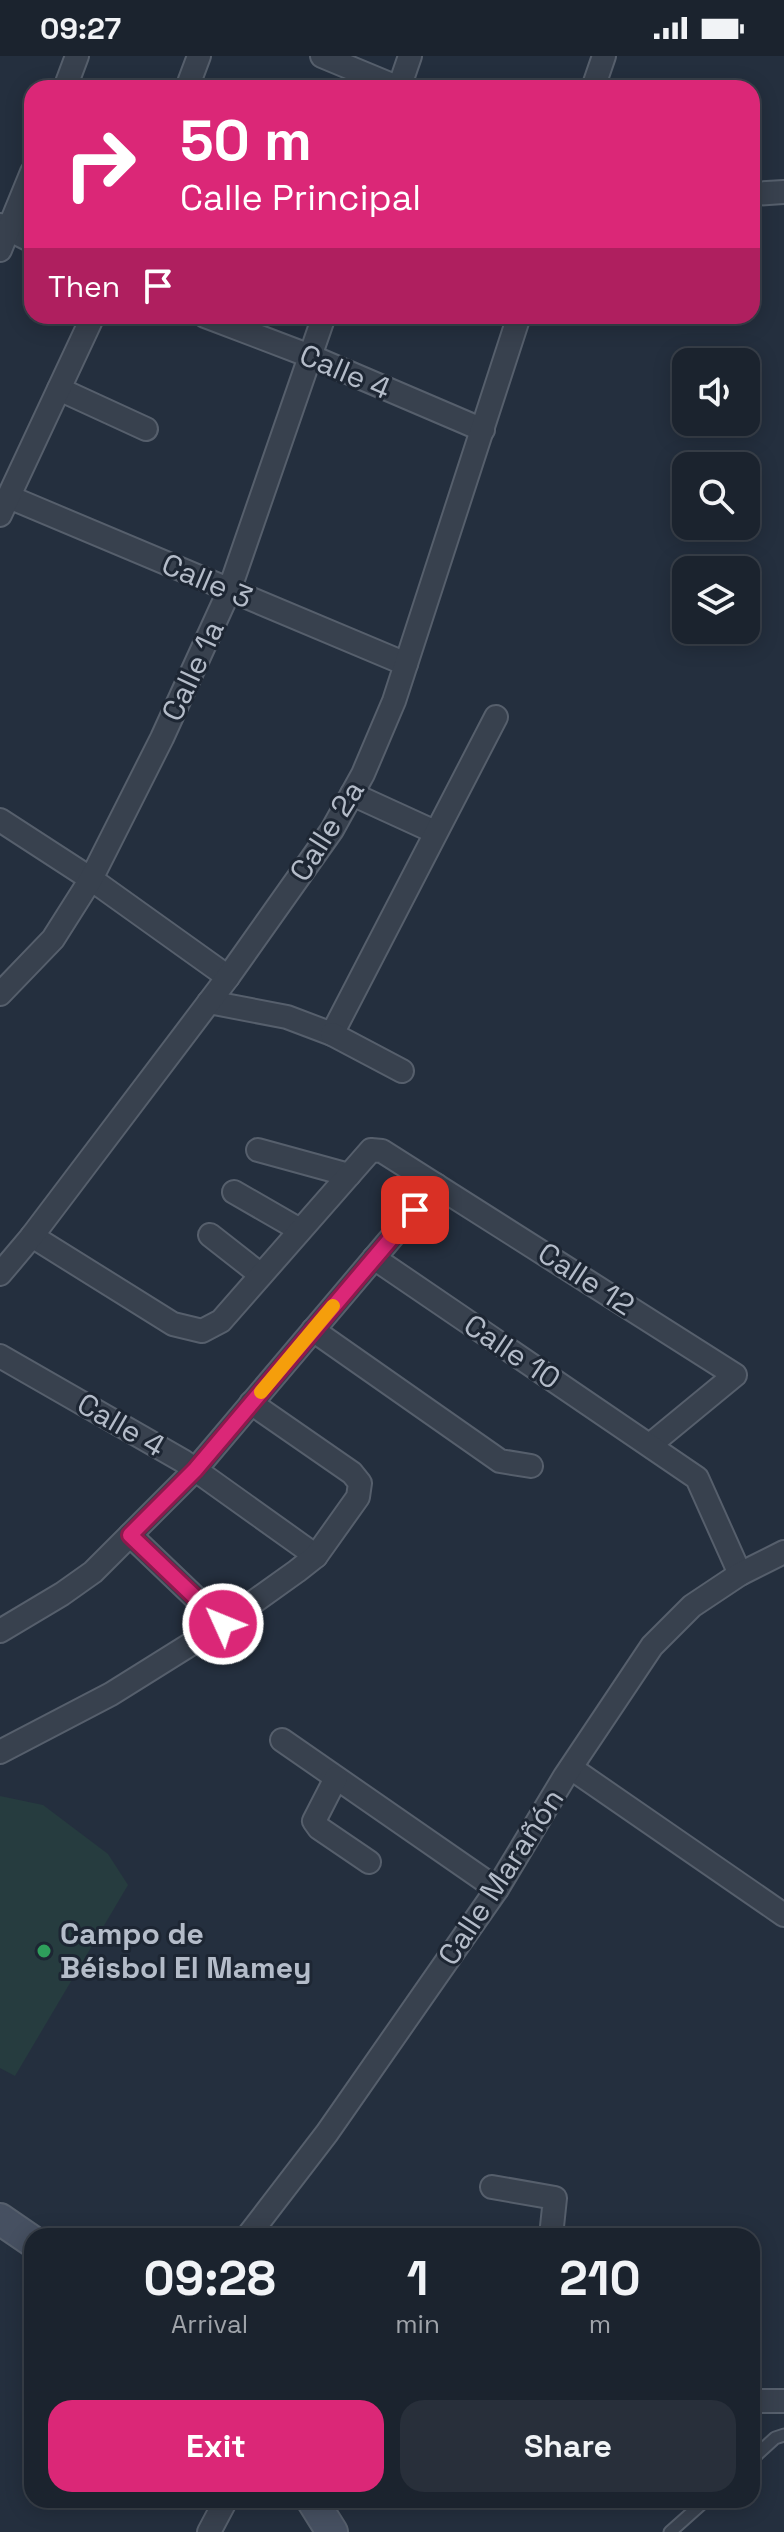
<!DOCTYPE html>
<html lang="en">
<head>
<meta charset="utf-8">
<style>
  :root { --surface:#1b232e; --page:#282f3a; --text:#f1f3f6; --muted:#a0a4aa; --line:#39404a; --accent:#db2777 }
  body { margin:0; font-family:"Space Grotesk",sans-serif; background:var(--page); color:var(--text); height:100vh; display:flex; flex-direction:column; font-size:30px; white-space:nowrap }
  * { box-sizing:border-box; margin:0 }
  p { font-size:26px; color:var(--muted) }
  .icon { flex:none; width:44px; height:44px; fill:none; stroke:currentColor; stroke-width:2; stroke-linecap:round; stroke-linejoin:round }
  .map { position:relative; flex:1; overflow:hidden }
  .panel { position:absolute; left:24px; top:2172px; width:736px; height:280px; display:flex; flex-direction:column; background:var(--surface); border-radius:24px; box-shadow:0 4px 20px #0003,0 0 0 2px var(--line) }
  .panel>* { flex:none }
  .hud { position:absolute; left:24px; top:24px; width:736px; height:244px; border-radius:24px; box-shadow:0 4px 20px #0003,0 0 0 2px var(--line); background:#db2777; color:#fff; overflow:hidden }
  .controls { position:absolute; left:672px; top:292px; display:grid; gap:16px }
  .controls a { display:grid; place-items:center; width:88px; height:88px; border-radius:16px; background:var(--surface); box-shadow:0 4px 20px #0003,0 0 0 2px var(--line); font-size:40px }
  .pin { position:absolute; display:grid; place-items:center; width:68px; height:68px; color:#fff; margin:-34px; border-radius:16px; box-shadow:0 4px 12px #0006 }
  .me { position:absolute; width:88px; margin:-44px; rotate:314deg; stroke-linejoin:round; filter:drop-shadow(0 0 6px #0008) }
  .turn { display:flex; align-items:center; gap:28px; height:168px; padding:0 24px; font-size:36px }
  .turn .icon { width:104px; height:104px; stroke-width:2.5 }
  .turn b { display:block; font-size:56px; line-height:68px }
  .then { display:flex; align-items:center; height:76px; padding:0 24px; background:#0003; gap:16px; font-size:30px }
  .eta { display:flex; justify-content:space-evenly; align-items:center; height:136px; text-align:center }
  .eta b { font-size:48px; font-weight:600; line-height:56px }
  .cta { display:flex; gap:16px; margin-top:auto; padding:16px 24px }
  .cta a { flex:1; height:92px; border-radius:24px; background:var(--accent); color:#fff; font-size:32px; font-weight:600; line-height:92px; text-align:center }
  .cta a+a { background:var(--page); color:var(--text) }
  .status { display:flex; justify-content:space-between; align-items:center; height:56px; padding:0 40px; background:var(--surface); direction:ltr }
  .status svg { height:22px; fill:currentColor }
  .map>svg:first-child { display:block }
</style>
</head>
<body>
<div class="status"><b>09:27</b><svg viewBox="0 0 49 12"><path d="M0 12V9h3v3zM5 12V6h3v6zM10 12V3h3v9zM15 12V0h3v12zM26 1h20v11H26zM47 4h2v5h-2z"/></svg></div>
<div class="map">
<svg width="784" height="2476" viewBox="0 0 784 2476">
  <rect width="100%" height="100%" fill="#242f3e"/>
  <!-- green -->
  <polygon fill="#263c3f" points="0,1740 43,1749 108,1798 128,1829 15,2020 0,2012"/>
  <g fill="none" stroke-linecap="round" stroke-linejoin="round">
    <!-- lane casing -->
    <g stroke="#565f6c" stroke-width="15">
      <g id="lane">
        <polyline points="752,2403 775,2382 784,2379"/>
        <polyline points="670,2476 706,2444"/>
      </g>
    </g>
    <!-- street casing -->
    <g stroke="#565f6c" stroke-width="26">
      <g id="street">
        <polyline points="322,0 399,32"/>
        <polyline points="65,32 77,0"/>
        <polyline points="187,32 199,0"/>
        <polyline points="399,32 410,0"/>
        <polyline points="593,32 604,0"/>
        <polyline points="752,138 784,136"/>
        <polyline points="0,169 32,185"/>
        <polyline points="0,194 32,116"/>
        <polyline points="205,260 310,300 483,374"/>
        <polyline points="59,333 146,373"/>
        <polyline points="9,441 406,608"/>
        <polyline points="0,459 93,260"/>
        <polyline points="352,738 435,776"/>
        <polyline points="0,764 91,823 228,921"/>
        <polyline points="0,938 53,883 91,823 162,682 229,535 324,260"/>
        <polyline points="209,946 287,961 332,978 496,661"/>
        <polyline points="332,978 402,1015"/>
        <polyline points="258,1094 349,1119"/>
        <polyline points="234,1136 300,1174"/>
        <polyline points="210,1179 261,1219"/>
        <polyline points="32,1180 173,1268 202,1275 221,1265 371,1094 382,1095 735,1319 650,1389"/>
        <polyline points="374,1202 697,1422 740,1518"/>
        <polyline points="0,1218 32,1180 228,921 332,774 363,718 394,645 519,260"/>
        <polyline points="313,1274 500,1405 531,1410"/>
        <polyline points="0,1300 183,1405 316,1500"/>
        <polyline points="130,1479 223,1568"/>
        <polyline points="0,1575 62,1538 93,1516 195,1414 436,1129"/>
        <polyline points="282,1684 497,1833"/>
        <polyline points="0,1696 111,1638 223,1568 297,1515 316,1500 358,1441 360,1427 352,1417 251,1347"/>
        <polyline points="571,1712 784,1859"/>
        <polyline points="336,1722 314,1765 319,1772 369,1806"/>
        <polyline points="492,2131 555,2142 551,2180"/>
        <polyline points="248,2180 327,2077 497,1833 565,1720 652,1590 692,1550 740,1518 784,1496"/>
        <polyline points="752,2345 784,2345"/>
        <polyline points="209,2476 226,2444"/>
      </g>
    </g>
    <!-- secondary casing -->
    <g stroke="#565f6c" stroke-width="34">
      <g id="secondary">
        <polyline points="0,2163 32,2185"/>
        <polyline points="312,2444 332,2476"/>
      </g>
    </g>
    <!-- lane -->
    <use href="#lane" stroke="#38414e" stroke-width="11"/>
    <!-- street -->
    <use href="#street" stroke="#38414e" stroke-width="22"/>
    <!-- secondary -->
    <use href="#secondary" stroke="#465061" stroke-width="30"/>
  </g>
  <g fill="none" stroke-linecap="round" stroke-linejoin="round">
    <!-- route casing -->
    <g stroke="#8e194d" stroke-width="20">
      <polyline id="route" points="223,1568 130,1479 195,1414 415,1154"/>
    </g>
    <!-- route -->
    <use href="#route" stroke="#db2777" stroke-width="14"/>
    <!-- slow -->
    <polyline stroke="#f59e0b" stroke-width="14" points="261,1336 333,1250"/>
  </g>
  <!-- markers -->
  <circle fill="#2e9e5b" stroke="#1d2633" stroke-width="3" cx="44" cy="1895" r="8"/>
  <g text-anchor="middle" stroke-width="6" stroke-linejoin="round" paint-order="stroke">
    <!-- street labels -->
    <g font-size="30" fill="#b4bcc9" stroke="#1d2633">
      <text transform="translate(345 316) rotate(23)" y="10">Calle 4</text>
      <text transform="translate(207 525) rotate(23)" y="10">Calle 3</text>
      <text transform="translate(193 615) rotate(-65)" y="10">Calle 1a</text>
      <text transform="translate(327 775) rotate(-58)" y="10">Calle 2a</text>
      <text transform="translate(586 1223) rotate(33)" y="10">Calle 12</text>
      <text transform="translate(512 1296) rotate(34)" y="10">Calle 10</text>
      <text transform="translate(121 1369) rotate(30)" y="10">Calle 4</text>
      <text transform="translate(501 1821) rotate(-57)" y="10">Calle Marañón</text>
    </g>
    <!-- poi labels -->
    <g font-size="30" font-weight="bold" fill="#b4bcc9" stroke="#1d2633" text-anchor="start">
      <text x="60" y="1888">Campo de<tspan x="60" dy="34">Béisbol El Mamey</tspan></text>
    </g>
  </g>
</svg>
<div class="controls">
<a><svg class="icon" aria-label="sound" viewBox="0 0 24 24"><path d="M4 9h4l5-4v14l-5-4H4zM17 9q2 3 0 6"/></svg></a>
<a><svg class="icon" aria-label="search" viewBox="0 0 24 24"><circle cx="10" cy="10" r="6"/><path d="M15 15l6 6"/></svg></a>
<a><svg class="icon" aria-label="layers" viewBox="0 0 24 24"><path d="M12 4l9 5-9 5-9-5zM3 14l9 5 9-5"/></svg></a>
</div>
<div class="pin" style="left:415px;top:1154px;background:#d93025"><svg class="icon" aria-label="arrive" viewBox="0 0 24 24"><path d="M6 21V4h12l-3 4 3 4H6"/></svg></div>
<svg class="me" style="left:223px;top:1568px" viewBox="-20 -20 40 40"><circle r="17" fill="#db2777" stroke="#fff" stroke-width="3"/><path d="M0-11L8 9 0 5-8 9z" fill="#fff"/></svg>
<div class="hud">
<div class="turn"><svg class="icon" aria-label="right" viewBox="0 0 24 24"><path d="M7 20v-9h11M14 6l5 5-5 5"/></svg><div><b>50 m</b>Calle Principal</div></div>
<div class="then">Then<svg class="icon" aria-label="arrive" viewBox="0 0 24 24"><path d="M6 21V4h12l-3 4 3 4H6"/></svg></div>
</div>
<section class="panel">
<div class="eta">
<div><b>09:28</b><p>Arrival</p></div>
<div><b>1</b><p>min</p></div>
<div><b>210</b><p>m</p></div>
</div>
<div class="cta"><a>Exit</a><a>Share</a></div>
</section>
</div>
</body>
</html>
